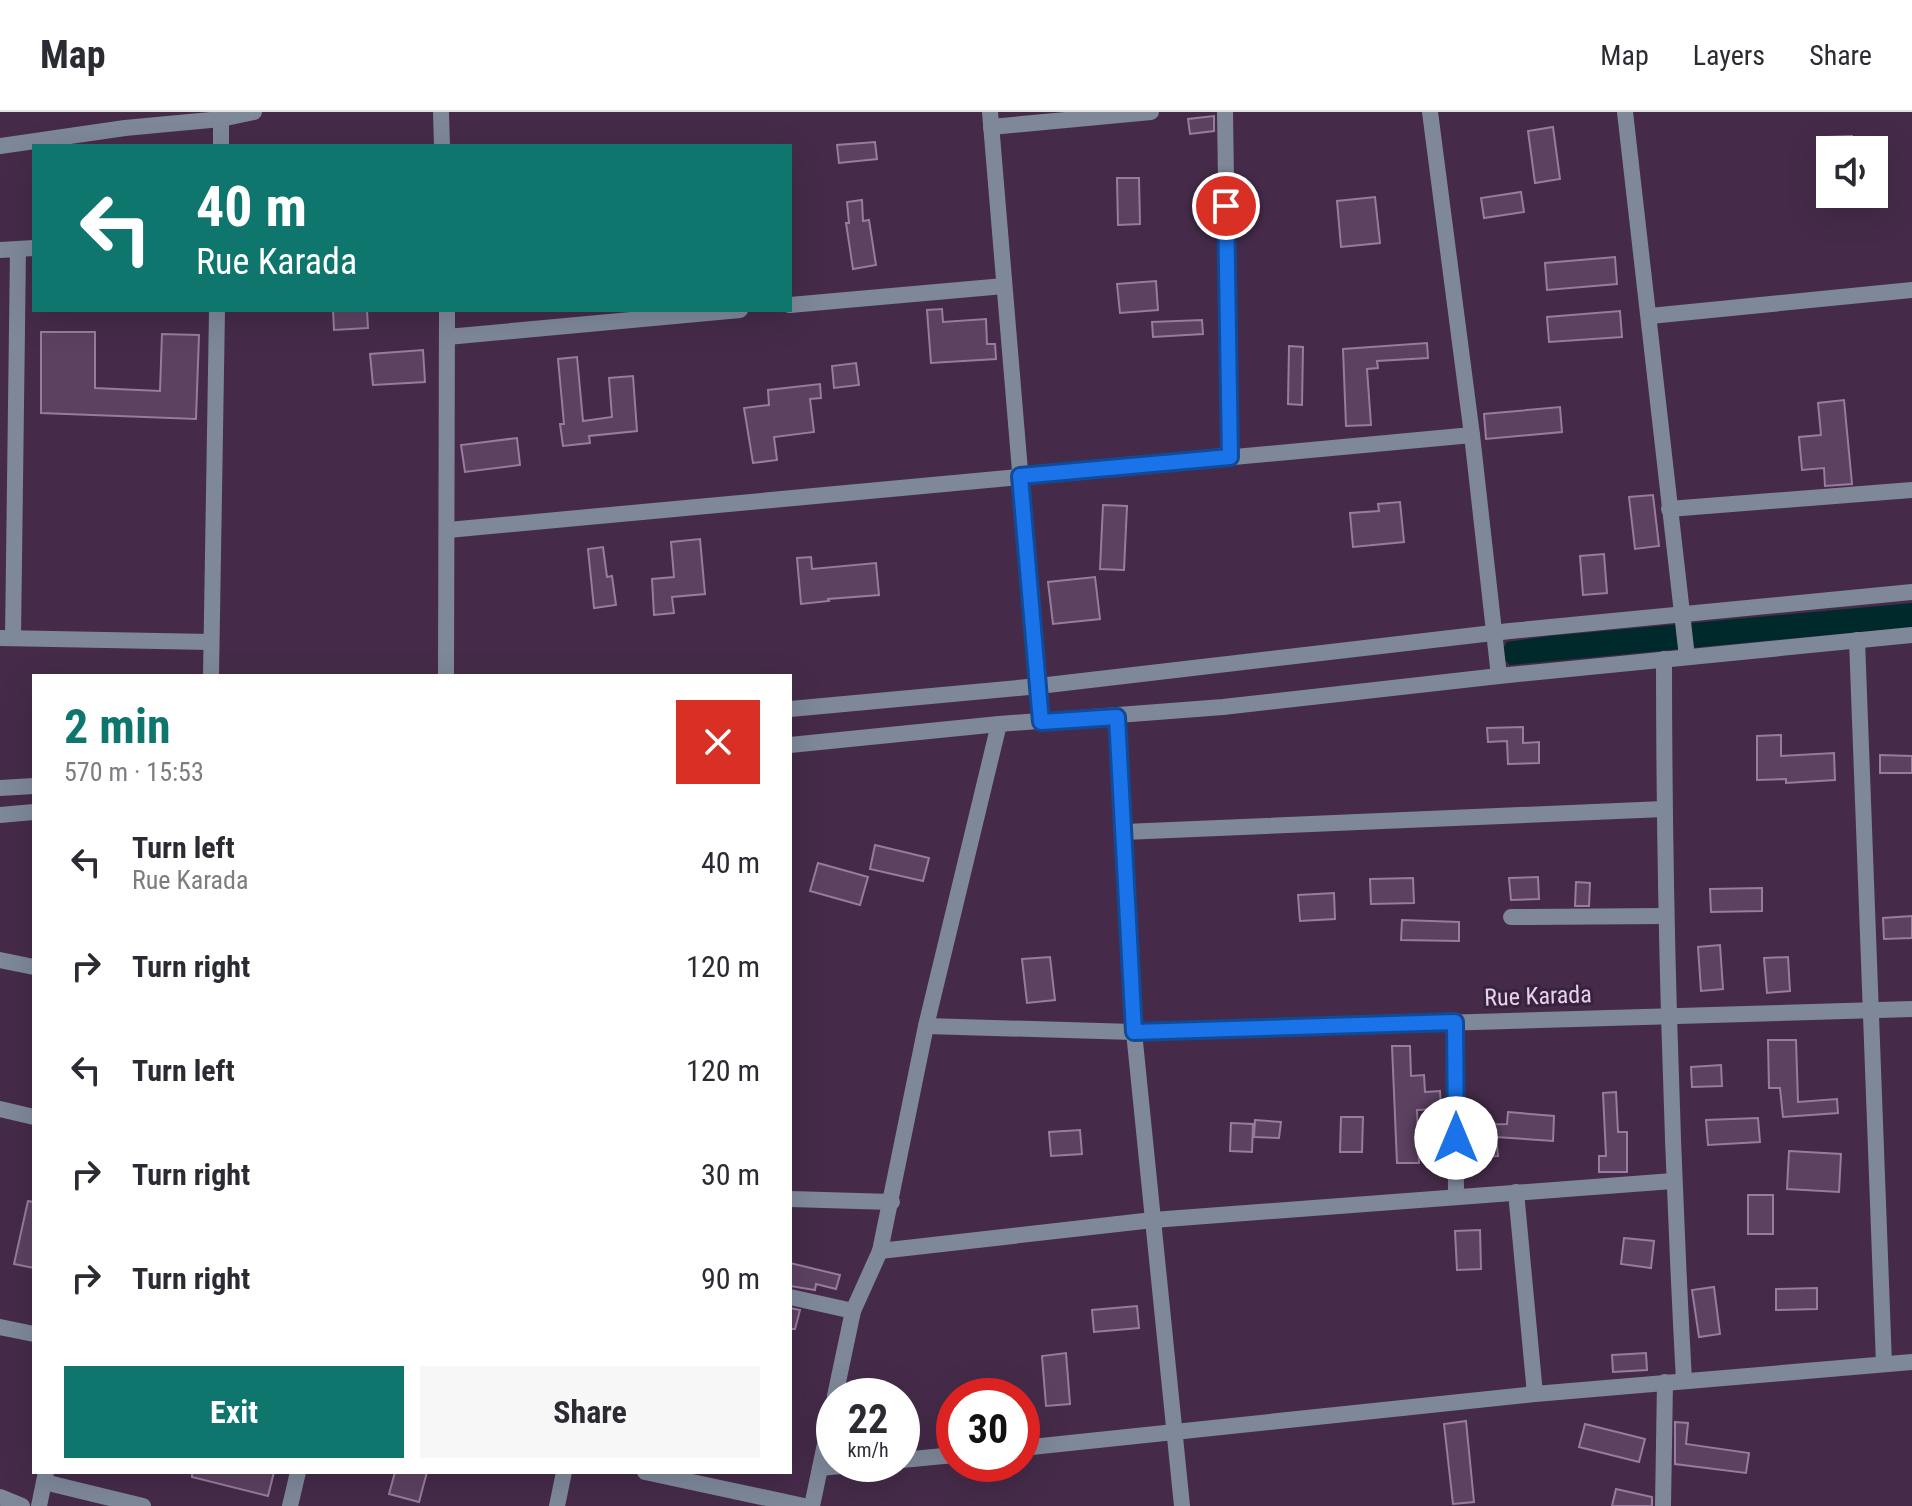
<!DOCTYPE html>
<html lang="en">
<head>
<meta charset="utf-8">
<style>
  :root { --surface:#fff; --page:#f7f7f7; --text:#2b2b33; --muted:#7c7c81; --line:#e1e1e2; --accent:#0f766e }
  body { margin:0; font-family:"Roboto Condensed",sans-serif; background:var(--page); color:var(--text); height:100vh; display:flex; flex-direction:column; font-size:30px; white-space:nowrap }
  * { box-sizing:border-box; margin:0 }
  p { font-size:26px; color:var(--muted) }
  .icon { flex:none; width:44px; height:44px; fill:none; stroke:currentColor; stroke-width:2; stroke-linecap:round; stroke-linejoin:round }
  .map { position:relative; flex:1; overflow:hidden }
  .panel { position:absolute; left:32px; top:562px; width:760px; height:800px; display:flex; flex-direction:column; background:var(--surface); border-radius:0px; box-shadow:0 8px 32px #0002 }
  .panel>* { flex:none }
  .top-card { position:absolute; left:32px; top:32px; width:760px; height:168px; border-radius:0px; box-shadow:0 8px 32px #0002; background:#0f766e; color:#fff; overflow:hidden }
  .buttons { position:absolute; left:1816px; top:24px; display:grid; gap:16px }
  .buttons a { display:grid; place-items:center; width:72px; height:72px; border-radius:0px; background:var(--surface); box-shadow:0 8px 32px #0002; font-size:40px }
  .speed { position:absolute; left:816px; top:1266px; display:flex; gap:16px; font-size:40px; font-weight:700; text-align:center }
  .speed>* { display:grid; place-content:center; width:104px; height:104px; border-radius:50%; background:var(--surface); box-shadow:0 8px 32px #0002; line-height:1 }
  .speed small { font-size:20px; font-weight:400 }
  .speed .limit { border:12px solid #d22; background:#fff; color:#111 }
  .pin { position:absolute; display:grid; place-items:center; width:68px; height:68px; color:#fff; margin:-34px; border:4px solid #fff; border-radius:50%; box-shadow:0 2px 8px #0007 }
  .me { position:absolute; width:88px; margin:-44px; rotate:0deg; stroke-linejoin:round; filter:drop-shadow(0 0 6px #0008) }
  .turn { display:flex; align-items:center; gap:28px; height:168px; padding:0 32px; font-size:36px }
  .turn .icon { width:104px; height:104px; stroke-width:2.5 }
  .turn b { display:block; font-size:56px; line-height:68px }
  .round { display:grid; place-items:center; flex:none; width:84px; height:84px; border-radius:0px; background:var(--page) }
  .summary { display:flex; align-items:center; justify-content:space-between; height:136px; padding:0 32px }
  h1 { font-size:48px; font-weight:700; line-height:60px; color:var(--accent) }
  .cta { display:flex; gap:16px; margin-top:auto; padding:16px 32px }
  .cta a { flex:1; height:92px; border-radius:0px; background:var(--accent); color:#fff; font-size:32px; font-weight:700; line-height:92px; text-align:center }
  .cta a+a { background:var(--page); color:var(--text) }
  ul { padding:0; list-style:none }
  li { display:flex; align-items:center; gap:24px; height:104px; padding:0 32px }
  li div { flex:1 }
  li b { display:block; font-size:30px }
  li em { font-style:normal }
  header { display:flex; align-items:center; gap:48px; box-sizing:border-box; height:112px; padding:0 40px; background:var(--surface); border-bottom:2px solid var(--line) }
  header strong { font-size:38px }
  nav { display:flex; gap:44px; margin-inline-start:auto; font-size:28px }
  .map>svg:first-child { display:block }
</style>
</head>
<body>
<header>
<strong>Map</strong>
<nav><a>Map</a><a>Layers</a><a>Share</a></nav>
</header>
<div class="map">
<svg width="1912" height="1394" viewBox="0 0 1912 1394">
  <rect width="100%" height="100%" fill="#452b49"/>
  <!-- water -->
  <polygon fill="#00292b" points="1912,491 1912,515 1510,553 1499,543 1507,530 1549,524"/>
  <!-- building -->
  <g fill="#5c4161" stroke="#987b9e" stroke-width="2">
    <polygon points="1214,4 1214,19 1190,22 1188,7"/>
    <polygon points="1553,15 1560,67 1535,71 1528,19"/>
    <polygon points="1852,24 1853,38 1827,38 1827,25"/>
    <polygon points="875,30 877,47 839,51 837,33"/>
    <polygon points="1117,66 1139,66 1140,112 1118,113"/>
    <polygon points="1521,80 1524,100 1484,106 1481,86"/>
    <polygon points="1375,85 1380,131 1341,135 1337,89"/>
    <polygon points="862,88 863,109 869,108 876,153 853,157 846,111 849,111 847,90"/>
    <polygon points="1615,145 1617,172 1547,178 1545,151"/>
    <polygon points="1156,169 1158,198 1120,201 1117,172"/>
    <polygon points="942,197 943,210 986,207 987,232 995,232 996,247 931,251 927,198"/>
    <polygon points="333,198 367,198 368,216 334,218"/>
    <polygon points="1620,199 1622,225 1549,230 1547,205"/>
    <polygon points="1202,208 1203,222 1153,225 1152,210"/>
    <polygon points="41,220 95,220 95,276 160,279 162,222 199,223 196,307 41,301"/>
    <polygon points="1427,231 1428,246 1377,249 1378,256 1367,257 1371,313 1346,314 1343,237"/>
    <polygon points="1289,234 1303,235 1302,293 1288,292"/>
    <polygon points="423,238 425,270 373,273 370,242"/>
    <polygon points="577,245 583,309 612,305 609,266 633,264 637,319 589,324 590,331 563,334 560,312 564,312 558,247"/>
    <polygon points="856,251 859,273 834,276 832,254"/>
    <polygon points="820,272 821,286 810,287 814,320 774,325 777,348 753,351 744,296 769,293 768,278"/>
    <polygon points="1844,288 1852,372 1825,374 1824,356 1802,358 1799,325 1821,323 1818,291"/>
    <polygon points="1560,295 1562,320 1486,327 1484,302"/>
    <polygon points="517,326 520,353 465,360 461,333"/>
    <polygon points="1653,383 1659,434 1635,437 1629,385"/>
    <polygon points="1400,390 1404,430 1353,435 1350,401 1379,399 1378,392"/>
    <polygon points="1103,393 1127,394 1124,458 1100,457"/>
    <polygon points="700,427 705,482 672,485 674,501 654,503 652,467 674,465 671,430"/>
    <polygon points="603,435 607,465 612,464 616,493 594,496 588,437"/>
    <polygon points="1604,442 1607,481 1583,483 1580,444"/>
    <polygon points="811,445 812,457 876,451 879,483 828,487 829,489 801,492 797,446"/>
    <polygon points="1095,465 1100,507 1053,512 1048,470"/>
    <polygon points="1523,615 1523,631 1539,630 1539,651 1508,652 1507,629 1488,630 1487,616"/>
    <polygon points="1781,623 1781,644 1834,641 1835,668 1786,671 1786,667 1757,668 1757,624"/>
    <polygon points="1880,643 1912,644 1912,661 1880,661"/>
    <polygon points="875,733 929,746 923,769 870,757"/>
    <polygon points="818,751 868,765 860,793 810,779"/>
    <polygon points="1538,765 1539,787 1511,788 1509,766"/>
    <polygon points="1413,766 1414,791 1371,792 1370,767"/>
    <polygon points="1576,770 1590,771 1589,794 1575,794"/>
    <polygon points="1762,776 1762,799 1711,800 1710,777"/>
    <polygon points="1334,781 1335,807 1300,809 1298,783"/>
    <polygon points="1912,804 1912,826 1884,827 1883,806"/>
    <polygon points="1402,808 1459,810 1459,829 1401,828"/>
    <polygon points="1720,833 1723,877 1701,879 1698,835"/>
    <polygon points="1050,845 1055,888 1027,891 1022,847"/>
    <polygon points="1788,845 1790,879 1767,881 1764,846"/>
    <polygon points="1768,928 1796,928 1798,990 1837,987 1838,1001 1783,1005 1780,976 1769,976"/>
    <polygon points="1392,934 1410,934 1411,964 1424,963 1425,980 1440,979 1441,997 1417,998 1419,1051 1397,1051"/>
    <polygon points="1721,953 1722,974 1692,975 1691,955"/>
    <polygon points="1616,980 1618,1020 1627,1020 1627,1060 1599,1060 1599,1044 1606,1044 1603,981"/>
    <polygon points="1508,1000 1554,1004 1553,1029 1496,1025 1498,1044 1478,1045 1477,1028 1467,1028 1467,1013 1507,1012"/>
    <polygon points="1341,1005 1363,1005 1362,1040 1340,1040"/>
    <polygon points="1758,1006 1760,1030 1708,1033 1706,1008"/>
    <polygon points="1255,1008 1281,1010 1279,1026 1254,1025"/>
    <polygon points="1231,1011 1253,1012 1252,1040 1230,1039"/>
    <polygon points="1080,1018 1082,1042 1051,1044 1049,1020"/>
    <polygon points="1789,1039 1841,1042 1839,1080 1787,1077"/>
    <rect x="1748" y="1083" width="25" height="39"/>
    <polygon points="28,1089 34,1090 34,1156 14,1152"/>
    <polygon points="1480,1118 1481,1157 1457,1158 1455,1119"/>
    <polygon points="1624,1126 1654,1129 1651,1156 1621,1152"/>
    <polygon points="790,1151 840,1163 836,1177 816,1172 815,1178 790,1174"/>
    <polygon points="1714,1175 1720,1222 1699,1225 1692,1178"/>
    <polygon points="1817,1176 1817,1197 1776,1198 1776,1177"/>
    <polygon points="1137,1194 1139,1216 1094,1220 1092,1198"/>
    <polygon points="790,1196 800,1198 795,1217 790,1217"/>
    <polygon points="1066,1241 1070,1292 1046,1294 1042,1244"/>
    <polygon points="1646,1241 1647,1258 1613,1260 1612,1243"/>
    <polygon points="1466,1309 1474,1390 1453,1392 1444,1312"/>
    <polygon points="1675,1310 1688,1311 1686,1332 1749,1341 1746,1361 1675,1352"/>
    <polygon points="1585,1312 1645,1327 1639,1350 1579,1335"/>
    <polygon points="192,1360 274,1360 268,1384 192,1365"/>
    <polygon points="395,1360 427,1360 419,1390 389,1382"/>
    <polygon points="1616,1377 1652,1385 1652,1394 1612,1394"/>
  </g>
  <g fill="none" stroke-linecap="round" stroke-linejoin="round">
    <!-- street -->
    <g stroke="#7e8899" stroke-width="16">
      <polyline points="441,0 442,34"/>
      <polyline points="990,0 1041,610"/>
      <polyline points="1225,0 1230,345"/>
      <polyline points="1430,0 1472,323 1499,564"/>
      <polyline points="1625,0 1687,545"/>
      <polyline points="991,15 1151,0"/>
      <polyline points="0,34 125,16 221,7 254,0"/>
      <polyline points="221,34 221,7"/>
      <polyline points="0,138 34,136"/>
      <polyline points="790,193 1004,174"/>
      <polyline points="1650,204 1912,178"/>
      <polyline points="447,225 740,198"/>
      <polyline points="1669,397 1912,378"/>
      <polyline points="448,418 1472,323"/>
      <polyline points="0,526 211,530"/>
      <polyline points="13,526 18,138"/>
      <polyline points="1857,528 1884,1252"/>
      <path d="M1664,547C1664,788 1671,1028 1684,1269"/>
      <polyline points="211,564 217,198"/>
      <polyline points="446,564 447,198"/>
      <polyline points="790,597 1039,574 1510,519 1912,480"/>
      <polyline points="1117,605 1134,920 1182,1394"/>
      <polyline points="790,633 999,612 1223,595 1499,564 1912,523"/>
      <polyline points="0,676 34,674"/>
      <polyline points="0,703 34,700"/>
      <polyline points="1124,720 1664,697"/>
      <polyline points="1511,805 1666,804"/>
      <polyline points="0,848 34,855"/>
      <polyline points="1455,910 1456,1084"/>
      <polyline points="926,914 1134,920 1912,897"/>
      <polyline points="0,997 34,1005"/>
      <polyline points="1516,1080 1535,1282"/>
      <polyline points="790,1087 892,1090"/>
      <polyline points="880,1139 1153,1108 1673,1069"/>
      <polyline points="790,1185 853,1199"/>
      <polyline points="0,1215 34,1222"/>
      <polyline points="835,1284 853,1199 880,1139 926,914 999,612"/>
      <polyline points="1022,1336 1535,1282 1912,1250"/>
      <polyline points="902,1348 954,1343"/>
      <polyline points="820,1356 861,1352"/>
      <polyline points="645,1360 804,1394"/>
      <polyline points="44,1370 143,1394"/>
      <polyline points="0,1385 22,1394"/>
      <polyline points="39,1394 46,1360"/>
      <polyline points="290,1394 298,1360"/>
      <polyline points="557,1394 564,1360"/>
      <polyline points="812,1394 834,1289"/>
      <polyline points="1663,1394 1665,1270"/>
    </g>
  </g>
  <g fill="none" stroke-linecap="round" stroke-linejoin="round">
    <!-- route casing -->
    <g stroke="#114b97" stroke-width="20">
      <polyline id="route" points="1226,94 1230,345 1020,364 1041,610 1117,605 1134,920 1455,910 1456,1026"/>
    </g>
    <!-- route -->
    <use href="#route" stroke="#1a73e8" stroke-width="14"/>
  </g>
  <g text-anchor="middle" stroke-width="6" stroke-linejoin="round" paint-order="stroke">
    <!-- street labels -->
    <g font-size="24" fill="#e3d3e6" stroke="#3a213f">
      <text transform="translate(1538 884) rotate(-2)" y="8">Rue Karada</text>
    </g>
  </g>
</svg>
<div class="buttons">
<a><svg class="icon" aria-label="sound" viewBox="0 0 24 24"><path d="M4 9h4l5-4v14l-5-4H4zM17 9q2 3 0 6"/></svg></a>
</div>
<div class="speed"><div>22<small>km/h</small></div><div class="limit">30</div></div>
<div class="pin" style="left:1226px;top:94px;background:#d93025"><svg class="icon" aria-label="arrive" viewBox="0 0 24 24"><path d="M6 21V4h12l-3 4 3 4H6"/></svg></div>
<svg class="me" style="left:1456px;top:1026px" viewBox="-20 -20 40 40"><circle r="19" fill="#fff"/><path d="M0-13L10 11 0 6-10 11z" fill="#1a73e8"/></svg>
<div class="top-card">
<div class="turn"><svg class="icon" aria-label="left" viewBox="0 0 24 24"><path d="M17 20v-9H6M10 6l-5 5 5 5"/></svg><div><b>40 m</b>Rue Karada</div></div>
</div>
<section class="panel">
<div class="summary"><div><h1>2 min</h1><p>570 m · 15:53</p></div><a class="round" style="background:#d93025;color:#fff"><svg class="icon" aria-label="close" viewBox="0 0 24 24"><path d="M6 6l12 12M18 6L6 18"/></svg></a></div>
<ul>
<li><svg class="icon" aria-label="left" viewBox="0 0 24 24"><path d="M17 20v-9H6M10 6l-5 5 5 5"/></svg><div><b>Turn left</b><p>Rue Karada</p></div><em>40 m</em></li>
<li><svg class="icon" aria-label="right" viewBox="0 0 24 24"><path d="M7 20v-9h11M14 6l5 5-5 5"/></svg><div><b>Turn right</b></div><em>120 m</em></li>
<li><svg class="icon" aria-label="left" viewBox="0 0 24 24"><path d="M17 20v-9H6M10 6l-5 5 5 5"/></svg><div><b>Turn left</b></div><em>120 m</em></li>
<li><svg class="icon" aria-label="right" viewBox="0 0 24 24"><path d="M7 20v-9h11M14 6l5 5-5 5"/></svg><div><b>Turn right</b></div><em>30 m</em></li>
<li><svg class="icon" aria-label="right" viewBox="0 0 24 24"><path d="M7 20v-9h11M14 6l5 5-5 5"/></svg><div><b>Turn right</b></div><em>90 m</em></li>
</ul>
<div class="cta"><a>Exit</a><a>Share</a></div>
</section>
</div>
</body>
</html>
